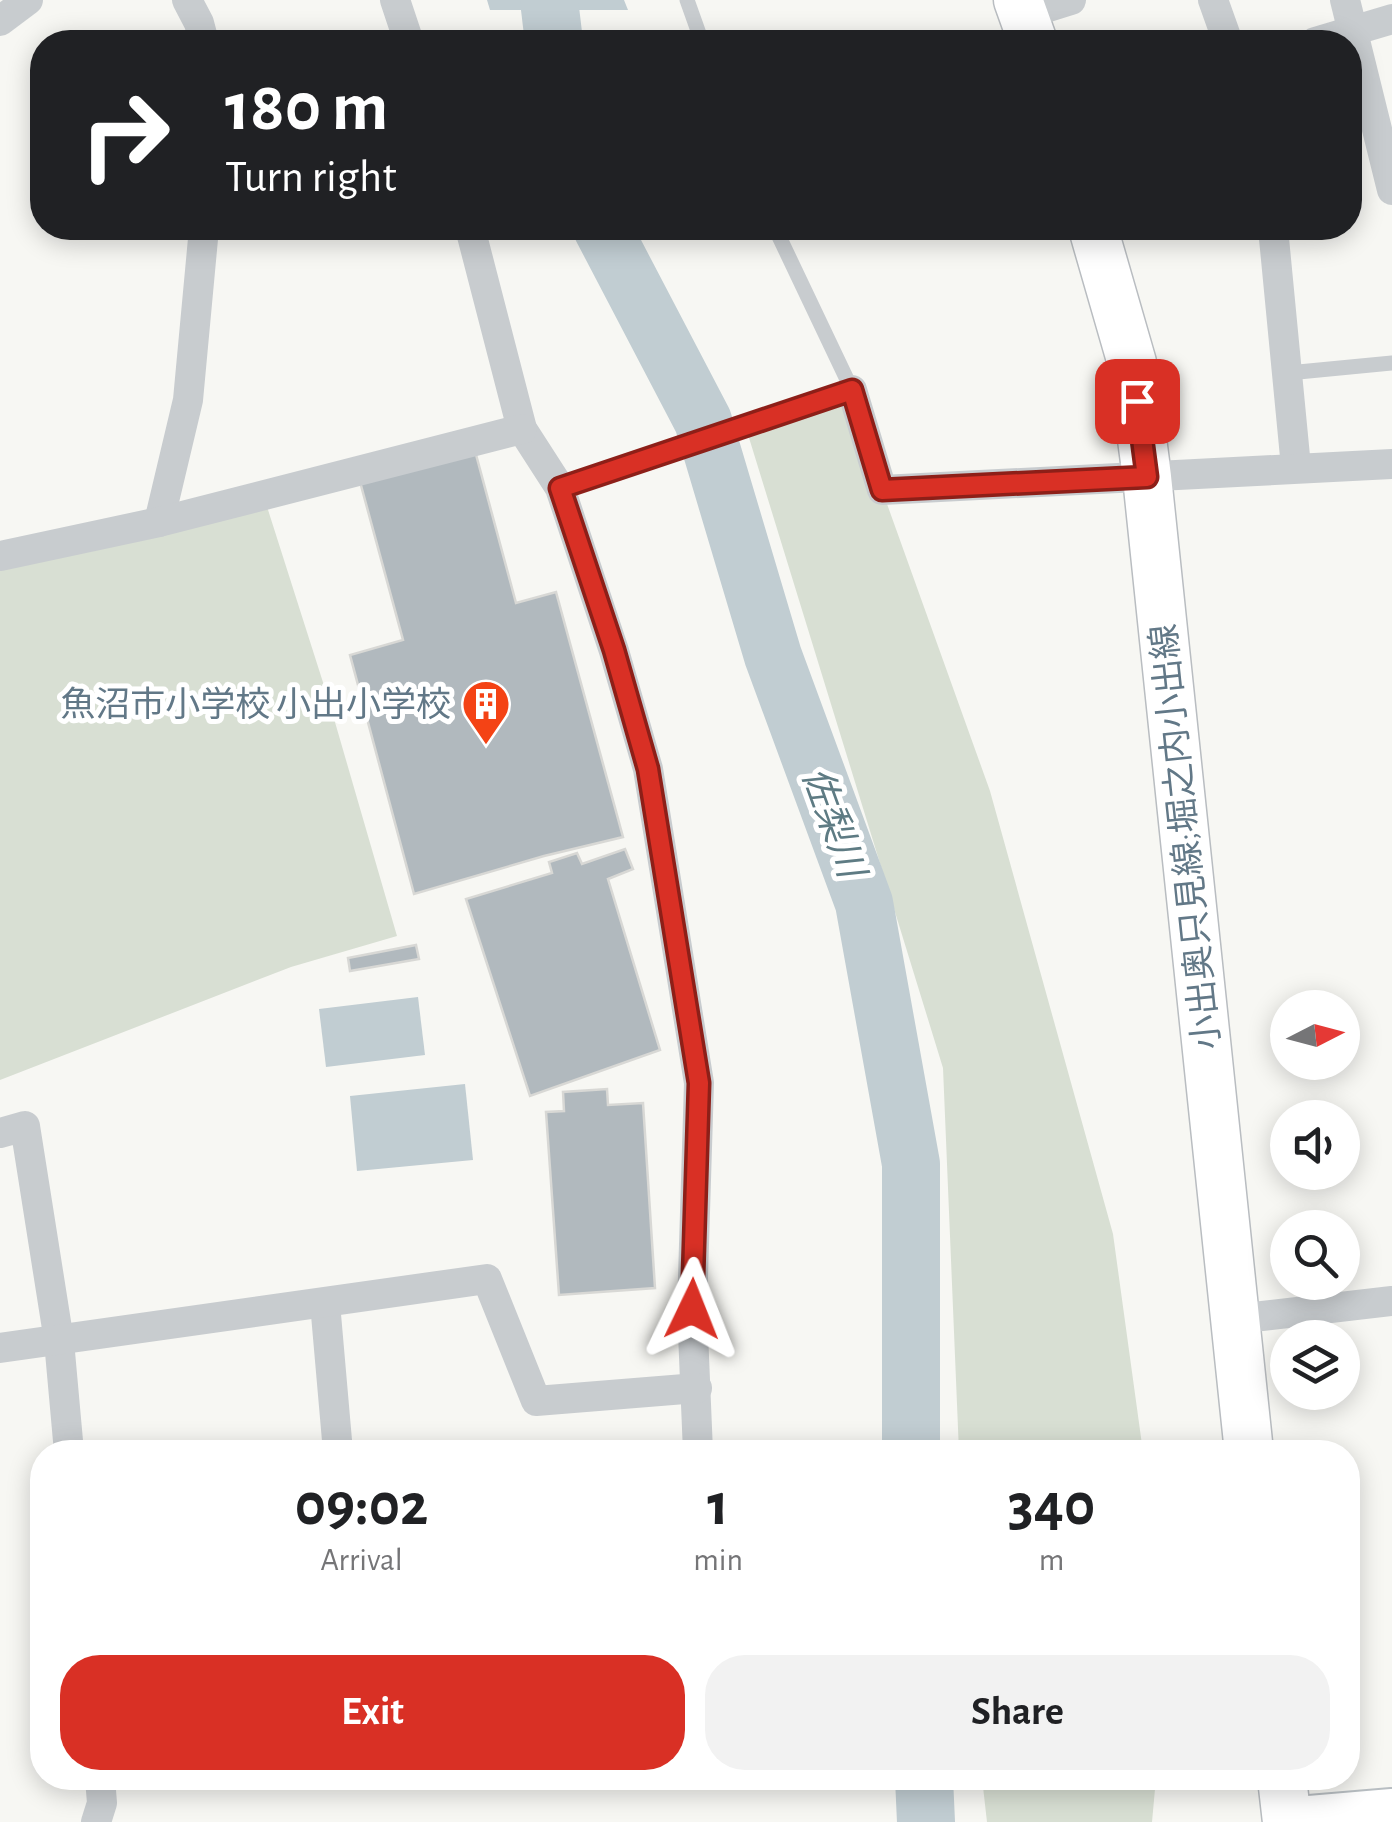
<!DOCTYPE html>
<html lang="en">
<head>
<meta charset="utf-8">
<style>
  :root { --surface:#fff; --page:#f2f2f2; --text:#202124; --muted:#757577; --accent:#d93025 }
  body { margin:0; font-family:"Alegreya Sans","Noto Sans JP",sans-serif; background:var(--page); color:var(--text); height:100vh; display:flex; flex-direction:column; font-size:38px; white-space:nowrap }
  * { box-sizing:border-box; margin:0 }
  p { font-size:32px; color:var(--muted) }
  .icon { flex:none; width:55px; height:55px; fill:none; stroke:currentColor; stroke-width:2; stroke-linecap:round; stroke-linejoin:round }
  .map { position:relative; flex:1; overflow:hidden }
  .side { position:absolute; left:30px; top:1440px; width:1330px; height:350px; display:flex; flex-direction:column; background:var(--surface); border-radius:40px; box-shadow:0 5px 25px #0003 }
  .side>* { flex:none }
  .top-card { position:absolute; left:30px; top:30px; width:1332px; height:210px; border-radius:40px; box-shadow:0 5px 25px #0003; background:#202124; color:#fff; overflow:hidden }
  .needle { width:65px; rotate:84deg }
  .controls { position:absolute; left:1270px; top:990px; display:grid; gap:20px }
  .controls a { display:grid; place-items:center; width:90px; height:90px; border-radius:50%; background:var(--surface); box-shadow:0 5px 25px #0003; font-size:50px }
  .pin { position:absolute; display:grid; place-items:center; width:85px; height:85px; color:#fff; margin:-42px; border-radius:20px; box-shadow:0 5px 15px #0006 }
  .me { position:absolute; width:110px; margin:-55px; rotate:2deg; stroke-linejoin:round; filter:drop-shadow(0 0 8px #0008) }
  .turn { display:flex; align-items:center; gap:35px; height:210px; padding:0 30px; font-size:45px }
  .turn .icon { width:130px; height:130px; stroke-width:2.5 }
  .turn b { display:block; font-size:70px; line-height:85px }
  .eta { display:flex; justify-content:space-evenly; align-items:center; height:170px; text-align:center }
  .eta b { font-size:60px; font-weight:700; line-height:70px }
  .button { display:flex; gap:20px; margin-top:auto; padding:20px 30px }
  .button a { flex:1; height:115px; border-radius:40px; background:var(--accent); color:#fff; font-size:40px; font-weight:700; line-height:115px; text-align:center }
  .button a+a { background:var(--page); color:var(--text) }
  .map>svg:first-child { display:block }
</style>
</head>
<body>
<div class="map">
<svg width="1392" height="1822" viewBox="0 0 1392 1822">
  <rect width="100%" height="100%" fill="#f7f7f3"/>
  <!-- green -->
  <g fill="#d8dfd3">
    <polygon points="852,390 882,490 990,791 1113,1234 1143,1452 959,1452 943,1068 746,428"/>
    <polygon points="262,491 328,698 397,936 291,967 0,1080 0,554"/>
    <polygon points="982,1778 1156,1778 1152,1822 987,1822"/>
  </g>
  <!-- water -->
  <g fill="#c1cdd2">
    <polygon points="487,0 624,0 628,10 490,10"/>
    <polygon points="418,997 425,1055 326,1067 319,1009"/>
    <polygon points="465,1084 473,1160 357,1171 350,1096"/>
  </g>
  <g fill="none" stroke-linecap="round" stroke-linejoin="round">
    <!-- river -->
    <g stroke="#c1cdd2" stroke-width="58">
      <polyline points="549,0 554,42"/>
      <polyline points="602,228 703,421 773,656 864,903 911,1164 911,1452"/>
      <polyline points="924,1778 926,1822"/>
    </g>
  </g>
  <!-- building -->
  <g fill="#b1b9be" stroke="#d8d8d5" stroke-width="2.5">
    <polygon points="471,436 516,603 556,592 623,837 544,856 414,894 350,655 403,640 356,467"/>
    <polygon points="625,849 633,869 608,879 660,1050 530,1096 466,899 552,873 549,862 577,853 582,864"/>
    <polygon points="416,945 419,959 350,971 348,958"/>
    <polygon points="607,1089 608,1105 643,1103 655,1288 559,1295 546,1112 564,1111 563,1092"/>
  </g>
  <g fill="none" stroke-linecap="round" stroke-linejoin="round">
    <!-- secondary casing -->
    <g stroke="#b8bec2" stroke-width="46">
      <polyline id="secondary" points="1286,1819 1392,1810"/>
    </g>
    <!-- primary casing -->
    <g stroke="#b9bdc1" stroke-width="51">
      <g id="primary">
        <polyline points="1018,0 1033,42"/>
        <polyline points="1093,228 1132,363 1147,477 1249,1452"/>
        <polyline points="1282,1778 1287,1822"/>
      </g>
    </g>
    <!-- lane -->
    <g stroke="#c8cccf" stroke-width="15">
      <polyline points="687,0 702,42"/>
      <polyline points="1288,373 1392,363"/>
      <polyline points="560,488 852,390 775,228"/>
    </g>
    <!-- street -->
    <g stroke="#c8cccf" stroke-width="30">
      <polyline points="187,0 199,23 204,42"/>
      <polyline points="395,0 409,42"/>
      <polyline points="1213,0 1228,42"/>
      <polyline points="1345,0 1392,190"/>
      <polyline points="1023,15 1071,0"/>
      <polyline points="0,21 28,0"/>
      <polyline points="1315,42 1392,19"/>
      <polyline points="470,228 522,429 560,488 614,651 648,769 699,1083 692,1309 698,1452"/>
      <polyline points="1273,228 1296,467"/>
      <polyline points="852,390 882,490 1392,464"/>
      <polyline points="159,522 188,400 204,228"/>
      <polyline points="0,556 159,522 522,429"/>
      <polyline points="0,1133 25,1126 59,1341 69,1452"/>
      <polyline points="325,1303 338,1452"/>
      <polyline points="1236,1319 1392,1301"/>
      <polyline points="0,1348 487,1279 536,1401 697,1388"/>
      <polyline points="96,1822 102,1803 100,1778"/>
    </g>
    <!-- secondary -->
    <use href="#secondary" stroke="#fff" stroke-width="42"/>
    <!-- primary -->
    <use href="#primary" stroke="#fff" stroke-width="48"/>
  </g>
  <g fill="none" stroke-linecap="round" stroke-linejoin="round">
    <!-- route casing -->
    <g stroke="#8d1f18" stroke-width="25">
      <polyline id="route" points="692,1309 699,1083 648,769 614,650 560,488 852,390 882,490 1147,477 1137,401"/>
    </g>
    <!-- route -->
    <use href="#route" stroke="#d93025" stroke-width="18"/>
  </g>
  <!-- icons -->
  <defs>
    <g id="building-pin" transform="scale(2.5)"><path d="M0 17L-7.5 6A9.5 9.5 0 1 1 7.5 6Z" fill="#f44315" stroke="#fff"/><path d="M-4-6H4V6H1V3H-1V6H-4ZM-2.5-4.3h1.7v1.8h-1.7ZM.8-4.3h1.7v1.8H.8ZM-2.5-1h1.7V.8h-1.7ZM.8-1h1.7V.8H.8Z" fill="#fff"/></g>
  </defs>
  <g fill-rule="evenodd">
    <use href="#building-pin" x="486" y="704"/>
  </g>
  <g text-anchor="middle" stroke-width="10" stroke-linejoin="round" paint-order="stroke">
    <!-- poi labels -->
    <g font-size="35" fill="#627887" stroke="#fff" text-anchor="end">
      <text x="451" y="716">魚沼市小学校 小出小学校</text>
    </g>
    <!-- street labels -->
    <g font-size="35" fill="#627887" stroke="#fff">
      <text transform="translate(1185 837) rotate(-96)" y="12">小出奥只見線;堀之内小出線</text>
    </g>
    <!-- water labels -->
    <g font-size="38" font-style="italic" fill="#5e7b83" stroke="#fff">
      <text transform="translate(834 822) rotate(70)" y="13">佐梨川</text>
    </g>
  </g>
</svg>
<div class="controls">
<a><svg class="needle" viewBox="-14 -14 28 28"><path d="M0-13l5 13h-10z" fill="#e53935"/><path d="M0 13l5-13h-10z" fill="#757577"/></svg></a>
<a><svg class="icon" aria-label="sound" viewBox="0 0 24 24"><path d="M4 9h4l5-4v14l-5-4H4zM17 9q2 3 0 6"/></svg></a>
<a><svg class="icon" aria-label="search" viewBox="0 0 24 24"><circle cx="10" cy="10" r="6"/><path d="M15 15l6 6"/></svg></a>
<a><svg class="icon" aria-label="layers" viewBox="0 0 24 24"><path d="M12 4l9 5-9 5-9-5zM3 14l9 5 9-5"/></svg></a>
</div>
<div class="pin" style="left:1137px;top:401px;background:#d93025"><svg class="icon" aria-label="arrive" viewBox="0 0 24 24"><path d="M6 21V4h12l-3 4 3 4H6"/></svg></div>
<svg class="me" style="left:692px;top:1309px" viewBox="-20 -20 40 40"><path d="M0-17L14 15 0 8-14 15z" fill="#d93025" stroke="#fff" stroke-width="4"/></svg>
<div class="top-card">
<div class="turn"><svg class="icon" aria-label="right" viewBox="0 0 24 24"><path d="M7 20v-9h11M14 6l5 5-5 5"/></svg><div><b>180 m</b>Turn right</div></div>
</div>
<section class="side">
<div class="eta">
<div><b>09:02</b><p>Arrival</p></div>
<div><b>1</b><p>min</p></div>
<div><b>340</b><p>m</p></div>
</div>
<div class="button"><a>Exit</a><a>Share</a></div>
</section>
</div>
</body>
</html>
